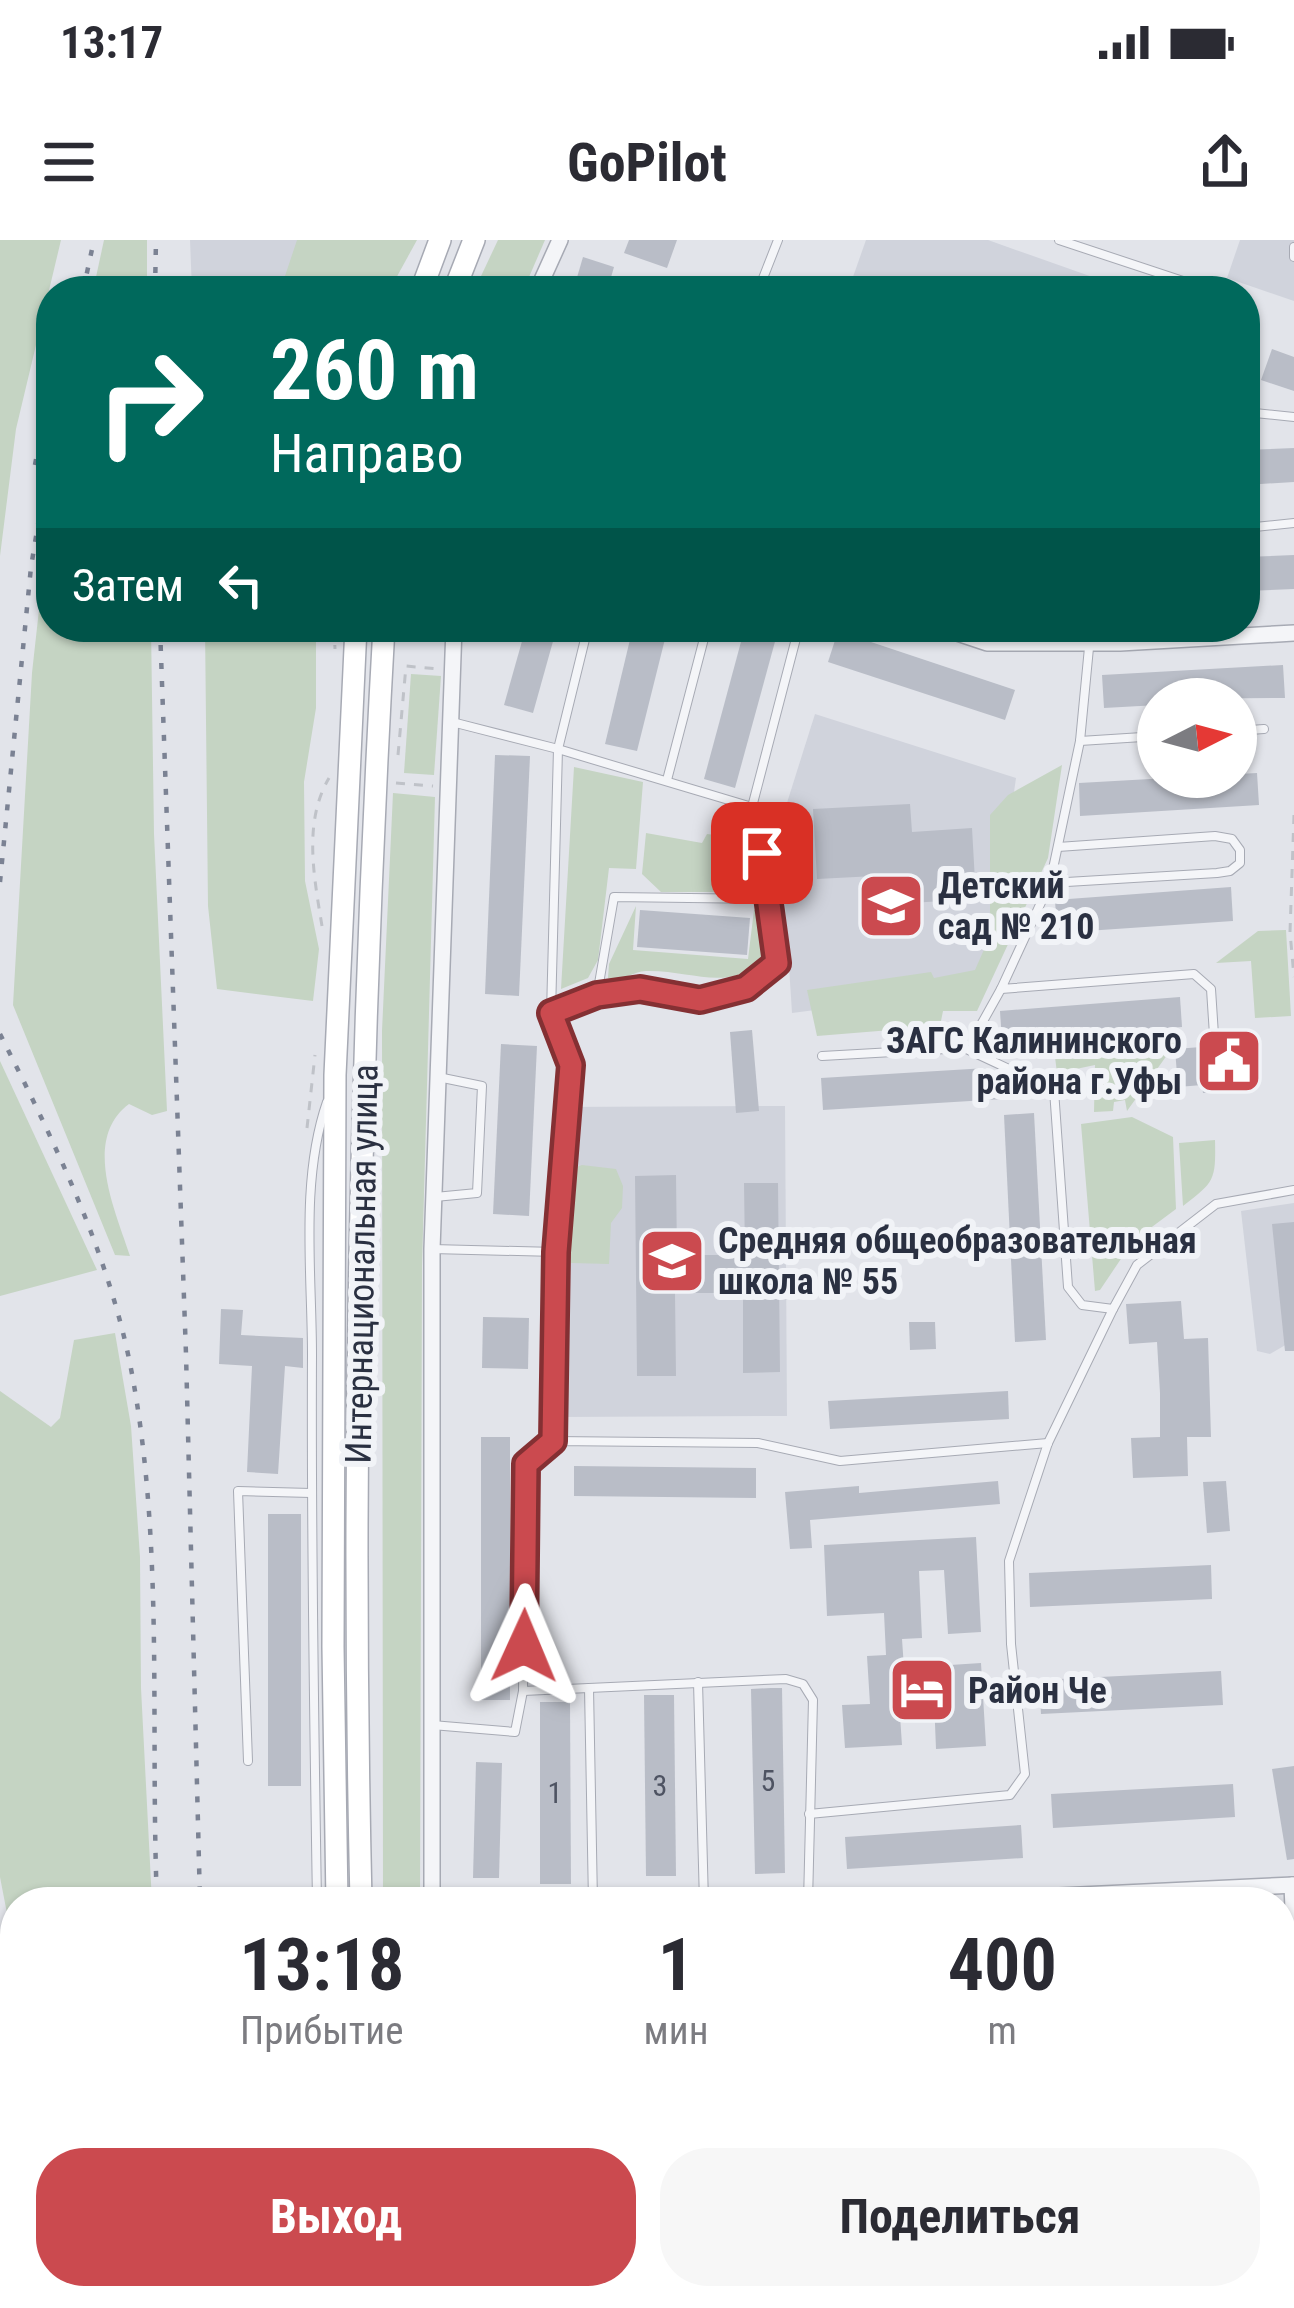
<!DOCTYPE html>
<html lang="ru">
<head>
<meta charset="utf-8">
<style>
  :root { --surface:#fff; --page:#f7f7f7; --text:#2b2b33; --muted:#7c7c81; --accent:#cb4a4f }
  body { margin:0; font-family:"Roboto Condensed",sans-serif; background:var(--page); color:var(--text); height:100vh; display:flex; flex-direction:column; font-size:45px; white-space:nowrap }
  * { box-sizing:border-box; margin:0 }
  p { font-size:39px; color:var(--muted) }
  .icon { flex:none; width:66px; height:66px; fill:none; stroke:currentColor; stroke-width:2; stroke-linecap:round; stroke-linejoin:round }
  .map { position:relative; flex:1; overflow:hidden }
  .sheet { position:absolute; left:0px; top:1647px; width:1296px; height:423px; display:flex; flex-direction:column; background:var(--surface); border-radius:48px 48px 0 0; box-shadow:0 3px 9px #0004 }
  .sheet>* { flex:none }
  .banner { position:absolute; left:36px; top:36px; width:1224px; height:366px; border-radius:48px; box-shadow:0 3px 9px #0004; background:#00695c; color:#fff; overflow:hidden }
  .needle { width:78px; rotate:84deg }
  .fabs { position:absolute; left:1137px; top:438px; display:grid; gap:24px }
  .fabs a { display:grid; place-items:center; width:120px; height:120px; border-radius:50%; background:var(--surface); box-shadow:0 3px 9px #0004; font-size:60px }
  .pin { position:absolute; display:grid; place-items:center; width:102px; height:102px; color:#fff; margin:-51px; border-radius:24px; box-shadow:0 6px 18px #0006 }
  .me { position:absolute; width:132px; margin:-66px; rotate:1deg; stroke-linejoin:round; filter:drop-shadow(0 0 9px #0008) }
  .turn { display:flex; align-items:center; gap:42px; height:252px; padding:0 36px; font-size:54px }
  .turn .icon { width:156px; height:156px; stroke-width:2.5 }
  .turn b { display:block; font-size:84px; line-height:102px }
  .then { display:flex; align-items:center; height:114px; padding:0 36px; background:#0003; gap:24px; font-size:45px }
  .eta { display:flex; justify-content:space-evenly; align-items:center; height:204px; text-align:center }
  .eta b { font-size:72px; font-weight:700; line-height:84px }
  .cta { display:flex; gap:24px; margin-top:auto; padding:24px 36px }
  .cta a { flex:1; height:138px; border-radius:48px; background:var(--accent); color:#fff; font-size:48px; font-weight:700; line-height:138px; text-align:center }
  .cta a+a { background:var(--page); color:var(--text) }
  .status { display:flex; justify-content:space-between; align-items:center; height:84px; padding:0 60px; background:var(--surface); direction:ltr }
  .status svg { height:33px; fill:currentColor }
  header { display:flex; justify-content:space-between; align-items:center; height:156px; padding:0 36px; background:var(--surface); font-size:54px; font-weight:700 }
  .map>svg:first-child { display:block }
</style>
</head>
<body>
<div class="status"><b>13:17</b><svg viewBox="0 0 49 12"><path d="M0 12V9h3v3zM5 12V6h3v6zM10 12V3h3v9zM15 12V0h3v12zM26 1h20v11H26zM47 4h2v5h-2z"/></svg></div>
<header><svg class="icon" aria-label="menu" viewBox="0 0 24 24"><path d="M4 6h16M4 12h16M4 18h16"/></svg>GoPilot<svg class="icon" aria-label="share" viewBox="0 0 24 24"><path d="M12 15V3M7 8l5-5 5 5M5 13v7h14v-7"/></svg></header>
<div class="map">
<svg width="1294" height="2068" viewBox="0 0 1294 2068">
  <rect width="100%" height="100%" fill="#e2e4ea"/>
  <!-- built -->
  <g fill="#d0d3dc">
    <polygon points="190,0 304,0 280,51 192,51"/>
    <polygon points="866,0 988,0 1132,51 848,51"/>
    <polygon points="1240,0 1294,0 1294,61 1227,38"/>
    <polygon points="815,474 1016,538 986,748 792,773 780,585"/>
    <polygon points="785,866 787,1176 559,1177 557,867"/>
    <polygon points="1294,963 1294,1100 1270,1114 1257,1111 1241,971"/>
    <polygon points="1077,2055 1176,2055 1177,2061 1200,2059 1201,2068 993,2068"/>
  </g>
  <!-- green -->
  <g fill="#c5d4c3">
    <polygon points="0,0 61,0 16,189 0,316"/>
    <polygon points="104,0 147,0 147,51 93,51"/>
    <polygon points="297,0 417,0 389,51 280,51"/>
    <polygon points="498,0 545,0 523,51 474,51"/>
    <path d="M51,261V387H151L154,594L167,871L152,875L129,864C82,899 115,970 130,1016L115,1015L13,765L32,433Z"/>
    <polygon points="205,387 316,387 316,468 304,542 305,641 319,709 313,761 217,749 208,666"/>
    <polygon points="411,434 441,436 434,535 404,533"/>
    <polygon points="1062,525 1048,618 977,771 943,771 940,786 817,796 807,750 931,732 934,738 975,730 990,696 990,575 1008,555"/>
    <polygon points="574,527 643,542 636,629 609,628 598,720 588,738 561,749"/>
    <polygon points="393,553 435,557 422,1026 420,1662 383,1662 382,791"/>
    <polygon points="646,593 702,603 707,594 751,599 763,652 661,652 642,634"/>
    <path d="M636,666L633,710L748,719L754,670L765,669L769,717C727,754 695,730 646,731C631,732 623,742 608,738L609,724Z"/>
    <polygon points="1286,690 1291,776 1255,778 1251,721 1216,723 1258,691"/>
    <polygon points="1180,797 1127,871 1125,860 1114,862 1113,871 1094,872 1095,825 1057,833 1055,817 1029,819 1014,812"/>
    <polygon points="0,821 97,1030 0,1056"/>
    <polygon points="1132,877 1173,897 1176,969 1133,1001 1100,1050 1095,1051 1081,884"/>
    <path d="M1215,900C1216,941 1214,942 1183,966L1179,903Z"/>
    <polygon points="582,925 616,929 623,946 622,968 611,983 609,1024 571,1023 571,929"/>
    <polygon points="115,1093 131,1186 140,1317 141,1448 152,1662 15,1662 15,1715 0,1637 0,1151 51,1187 60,1178 74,1100"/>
  </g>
  <!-- building -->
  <g fill="#b9bdc7">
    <polygon points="629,0 677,0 667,28 624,13"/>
    <polygon points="583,17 614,27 607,51 573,51"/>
    <polygon points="1272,109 1294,117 1294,151 1261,140"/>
    <polygon points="1294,208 1294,242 1245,245 1245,210"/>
    <polygon points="1294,315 1294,349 1245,351 1245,317"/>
    <polygon points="526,387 557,387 533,473 504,465"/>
    <polygon points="633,387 668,387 637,511 605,504"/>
    <polygon points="745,387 779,387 735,548 704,539"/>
    <polygon points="838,391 1015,450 1005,480 828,422"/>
    <polygon points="1283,425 1285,458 1158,459 1158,465 1104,468 1102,435"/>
    <polygon points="495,515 530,516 519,756 485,754"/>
    <polygon points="1257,533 1259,565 1080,576 1079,543"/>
    <polygon points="910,564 912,592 972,588 976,659 877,665 875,636 817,639 813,569"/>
    <polygon points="1231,647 1233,681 1057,693 1055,660"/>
    <polygon points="640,670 750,678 747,715 637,707"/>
    <polygon points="1180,757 1182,787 1002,801 1000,771"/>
    <polygon points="752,790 759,871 736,873 730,792"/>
    <polygon points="1254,803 1257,840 1220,843 1221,852 1203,853 1202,845 1178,847 1175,809"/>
    <polygon points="501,804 537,806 529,976 493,974"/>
    <polygon points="987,828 1002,835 1003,859 823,870 821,838"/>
    <polygon points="1034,873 1046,1100 1015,1102 1004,875"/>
    <polygon points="676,935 677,1015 745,1015 744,943 778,943 780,1132 743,1133 743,1053 675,1053 676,1136 637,1136 635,936"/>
    <polygon points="1294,982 1294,1111 1285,1111 1272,984"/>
    <polygon points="1181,1061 1184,1099 1208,1098 1211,1197 1187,1197 1188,1236 1133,1238 1131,1198 1160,1197 1160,1153 1157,1102 1129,1104 1126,1064"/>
    <polygon points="221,1069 243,1070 241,1095 303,1098 303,1128 285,1126 278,1234 247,1232 252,1126 219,1124"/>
    <polygon points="483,1077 529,1078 528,1129 482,1128"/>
    <polygon points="909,1082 935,1082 936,1109 910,1110"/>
    <polygon points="1008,1151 1009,1179 830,1189 828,1161"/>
    <rect x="481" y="1197" width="29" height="263"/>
    <polygon points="574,1226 756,1228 756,1258 574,1256"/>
    <polygon points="998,1241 1000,1264 810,1280 812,1308 790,1309 785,1252 859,1246 859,1253"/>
    <polygon points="1226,1241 1230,1291 1207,1293 1203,1242"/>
    <rect x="268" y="1274" width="33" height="272"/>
    <polygon points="976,1297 981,1392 948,1394 944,1330 919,1331 922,1398 902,1399 904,1428 981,1423 986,1506 936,1509 934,1459 899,1461 902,1505 845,1508 842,1465 870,1464 867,1416 886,1415 884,1373 827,1376 824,1305"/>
    <polygon points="1211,1325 1212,1359 1030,1367 1029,1333"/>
    <polygon points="1221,1431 1223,1465 1041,1474 1039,1440"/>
    <polygon points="771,1448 782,1448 785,1633 755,1634 751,1449"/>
    <polygon points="644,1455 674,1455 676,1636 646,1636"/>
    <polygon points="540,1462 570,1462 571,1644 540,1644"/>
    <polygon points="476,1522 502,1523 499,1638 473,1638"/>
    <polygon points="1294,1526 1294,1619 1287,1620 1272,1529"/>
    <polygon points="1233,1544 1235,1577 1053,1588 1051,1554"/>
    <polygon points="1021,1585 1023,1618 847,1629 845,1597"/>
  </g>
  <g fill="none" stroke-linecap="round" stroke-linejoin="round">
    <!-- lane casing -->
    <g stroke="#a7aab4" stroke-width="10">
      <g id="lane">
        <polyline points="1059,0 1189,43 1186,51"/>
        <polyline points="1294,7 1294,17"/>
        <polyline points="758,51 778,0"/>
        <polyline points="1245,172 1294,177"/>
        <polyline points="1245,288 1294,283"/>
        <polyline points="1091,387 1080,501 1050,643 1001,749 1194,734 1211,749 1214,795"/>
        <polyline points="452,482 558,509 752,567"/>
        <polyline points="1236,491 1264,489"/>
        <polyline points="1080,501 1158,496"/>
        <polyline points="667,540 707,387"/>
        <polyline points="1050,643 1217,633 1230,631 1240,623 1240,610 1232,599 1215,596 1058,607"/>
        <polyline points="597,755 614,657 771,659"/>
        <polyline points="551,773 597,755 640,749 700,760 746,748 777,723 771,659 752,567 799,387"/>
        <polyline points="822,816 964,808 1054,850 1068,1047 1082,1065 1113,1069 1137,1025 1216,964 1294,950"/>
        <polyline points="992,819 982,783 1001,749"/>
        <polyline points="435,957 477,953 482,846 438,837"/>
        <polyline points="432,1009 556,1012"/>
        <polyline points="553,1201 556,1012 571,825 551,773 558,509 588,387"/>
        <polyline points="698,1442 704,1662"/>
        <polyline points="589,1448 593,1662"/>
        <polyline points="523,1451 786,1439 803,1444 813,1460 808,1662"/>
        <polyline points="432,1485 515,1492 523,1451 526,1224 553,1201 758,1203 840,1221 1048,1203"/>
        <polyline points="248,1521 238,1251 311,1253"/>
        <polyline points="809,1574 1010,1555 1025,1534 1011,1404 1009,1321 1048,1203 1113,1069"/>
        <path d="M317,1662C314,1480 311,1298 312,1115C312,1033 300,940 327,862"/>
        <polyline points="501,2055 502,2068"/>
        <polyline points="557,2055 559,2068"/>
      </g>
    </g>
    <!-- street casing -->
    <g stroke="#a7aab4" stroke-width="18">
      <g id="street">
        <polyline points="537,51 560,0"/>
        <polyline points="939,387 987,403 1120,403 1294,393"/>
        <polyline points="1292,1645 1294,1693"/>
        <polyline points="432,1662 432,1009 454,387"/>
        <polyline points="932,1662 1294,1645"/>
        <polyline points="0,1974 15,2009"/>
        <polyline points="1281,2014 1294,2012"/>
        <polyline points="35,2055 40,2068"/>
        <polyline points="470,2055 471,2068"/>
        <polyline points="786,2068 904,2055"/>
      </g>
    </g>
    <!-- secondary casing -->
    <g stroke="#a7aab4" stroke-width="24">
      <g id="secondary">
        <polyline points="421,51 440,0"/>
        <polyline points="454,51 474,0"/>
        <polyline points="337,1662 333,1407 335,835 356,387"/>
        <path d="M361,1662C351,1237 360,811 384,387"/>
        <polyline points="373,2055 375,2068"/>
        <polyline points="398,2055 400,2068"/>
      </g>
    </g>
    <!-- path -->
    <g stroke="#bfc2c8" stroke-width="3" stroke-dasharray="9 9" stroke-linecap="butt">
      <polyline points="334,387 335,409"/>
      <polyline points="398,515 406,426 438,429"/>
      <polyline points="396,543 433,546"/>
      <polyline points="1294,575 1290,692 1294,737"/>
      <path d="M322,686C314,637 303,582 329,538"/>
      <polyline points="307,888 315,815"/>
      <polyline points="331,2055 333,2068"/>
    </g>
    <!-- lane -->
    <use href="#lane" stroke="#f4f5f8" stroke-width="8"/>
    <!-- street -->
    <use href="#street" stroke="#f4f5f8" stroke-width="15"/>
    <!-- secondary -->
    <use href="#secondary" stroke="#fff" stroke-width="21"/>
    <!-- rail -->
    <g stroke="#7b8293" stroke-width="4.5" stroke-dasharray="6 12" stroke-linecap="butt">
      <polyline points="83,51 94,0"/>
      <polyline points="155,51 156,0"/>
      <polyline points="35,225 51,136"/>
      <polyline points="160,387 186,1114 200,1662"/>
      <polyline points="0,642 31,327 51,206"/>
      <path d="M0,794C54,901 110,1015 132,1134C164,1307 150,1487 157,1662"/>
      <polyline points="0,1763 15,1822"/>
      <polyline points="0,1815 15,1867"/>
      <polyline points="83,2055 88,2068"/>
      <polyline points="221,2055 224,2068"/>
      <polyline points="264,2055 268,2068"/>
    </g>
  </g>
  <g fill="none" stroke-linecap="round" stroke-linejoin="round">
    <!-- route casing -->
    <g stroke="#843033" stroke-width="30">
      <polyline id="route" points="524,1406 526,1224 553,1201 556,1012 571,825 551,773 597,755 640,749 700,760 746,748 777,723 762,613"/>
    </g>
    <!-- route -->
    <use href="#route" stroke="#cb4a4f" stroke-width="21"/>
  </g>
  <!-- icons -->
  <defs>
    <g id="school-square" transform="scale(3.45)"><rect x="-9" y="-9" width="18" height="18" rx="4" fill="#cb4a4f" stroke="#f1f3f7"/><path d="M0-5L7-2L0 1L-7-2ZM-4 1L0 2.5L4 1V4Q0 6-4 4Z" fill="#fff"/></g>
    <g id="civic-square" transform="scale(3.45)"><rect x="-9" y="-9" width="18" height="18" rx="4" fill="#cb4a4f" stroke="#f1f3f7"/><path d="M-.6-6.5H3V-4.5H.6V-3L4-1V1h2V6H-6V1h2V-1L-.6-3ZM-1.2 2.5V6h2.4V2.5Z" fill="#fff"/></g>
    <g id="hotel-square" transform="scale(3.45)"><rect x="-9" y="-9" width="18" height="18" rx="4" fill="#cb4a4f" stroke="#f1f3f7"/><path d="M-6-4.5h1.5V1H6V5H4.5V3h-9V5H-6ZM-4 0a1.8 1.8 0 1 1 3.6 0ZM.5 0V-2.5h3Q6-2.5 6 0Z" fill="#fff"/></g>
  </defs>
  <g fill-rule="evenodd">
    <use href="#school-square" x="891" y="666"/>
    <use href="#civic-square" x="1229" y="821"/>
    <use href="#school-square" x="672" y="1021"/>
    <use href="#hotel-square" x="922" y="1450"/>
  </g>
  <g text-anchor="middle" stroke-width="12" stroke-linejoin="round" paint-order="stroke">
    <!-- number labels -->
    <g font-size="30" fill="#4e5362">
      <text x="768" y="1551">5</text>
      <text x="660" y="1556">3</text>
      <text x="555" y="1563">1</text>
    </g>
    <!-- poi labels -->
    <g font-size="36" font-weight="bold" fill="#2a3041" stroke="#f1f3f7" text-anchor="start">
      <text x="938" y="658">Детский<tspan x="938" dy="41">сад № 210</tspan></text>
      <text x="1182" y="813" text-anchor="end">ЗАГС Калининского<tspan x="1182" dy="41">района г.Уфы</tspan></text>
      <text x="718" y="1013">Средняя общеобразовательная<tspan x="718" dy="41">школа № 55</tspan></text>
      <text x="968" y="1463">Район Че</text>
    </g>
    <!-- street labels -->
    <g font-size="36" fill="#2a3041" stroke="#f1f3f7">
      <text transform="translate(361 1024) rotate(-89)" y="13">Интернациональная улица</text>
    </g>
  </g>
</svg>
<div class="fabs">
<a><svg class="needle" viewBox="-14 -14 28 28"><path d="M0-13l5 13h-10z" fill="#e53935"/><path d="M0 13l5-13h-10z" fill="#7c7c81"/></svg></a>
</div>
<div class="pin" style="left:762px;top:613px;background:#d93025"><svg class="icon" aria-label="arrive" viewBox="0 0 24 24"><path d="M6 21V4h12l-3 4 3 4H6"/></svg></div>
<svg class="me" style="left:524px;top:1406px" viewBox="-20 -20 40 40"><path d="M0-17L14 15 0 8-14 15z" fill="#cb4a4f" stroke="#fff" stroke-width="4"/></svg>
<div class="banner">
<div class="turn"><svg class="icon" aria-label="right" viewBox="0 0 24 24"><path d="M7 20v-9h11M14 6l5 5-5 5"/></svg><div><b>260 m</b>Направо</div></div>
<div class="then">Затем<svg class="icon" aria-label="left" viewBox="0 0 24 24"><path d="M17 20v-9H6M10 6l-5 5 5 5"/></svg></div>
</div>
<section class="sheet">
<div class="eta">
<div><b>13:18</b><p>Прибытие</p></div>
<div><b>1</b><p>мин</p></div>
<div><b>400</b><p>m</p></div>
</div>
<div class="cta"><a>Выход</a><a>Поделиться</a></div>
</section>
</div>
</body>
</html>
